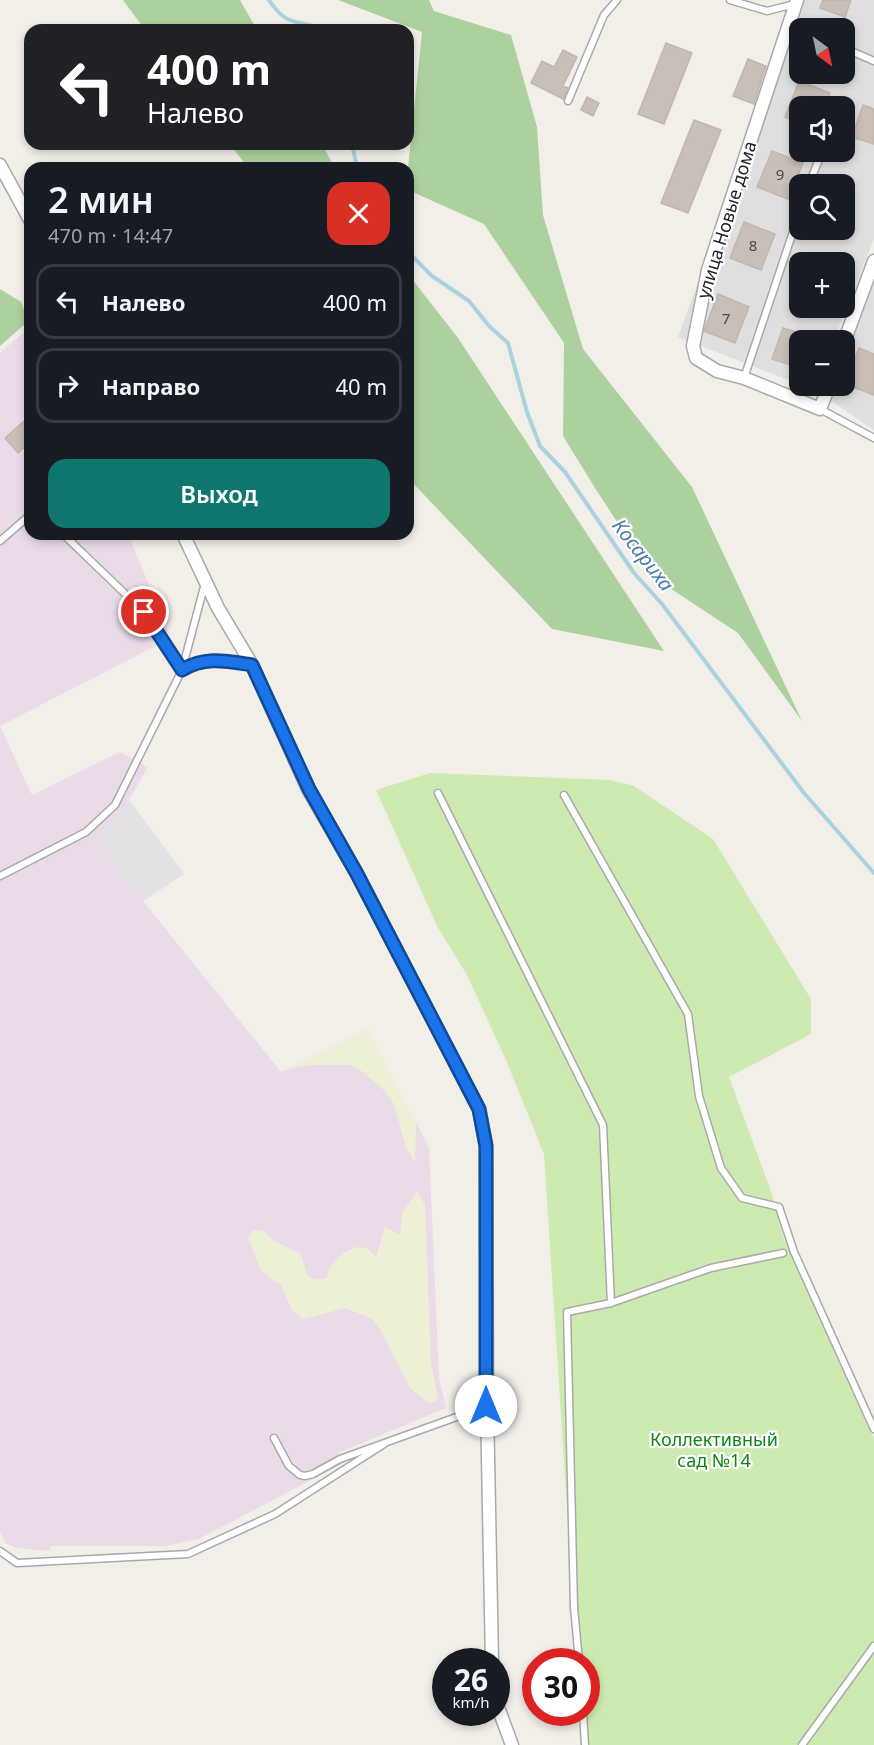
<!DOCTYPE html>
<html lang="ru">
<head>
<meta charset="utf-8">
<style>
  :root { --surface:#171b24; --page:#20242c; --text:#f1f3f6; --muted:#9ea1a6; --line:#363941; --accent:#0f766e }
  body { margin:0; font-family:"Noto Sans",sans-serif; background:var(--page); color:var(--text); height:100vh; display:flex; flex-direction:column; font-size:22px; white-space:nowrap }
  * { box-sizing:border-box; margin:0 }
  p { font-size:20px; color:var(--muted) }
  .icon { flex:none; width:33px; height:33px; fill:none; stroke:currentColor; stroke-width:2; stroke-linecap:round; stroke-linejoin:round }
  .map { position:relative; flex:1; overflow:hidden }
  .sheet { position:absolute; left:24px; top:162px; width:390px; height:378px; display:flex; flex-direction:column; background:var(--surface); border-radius:18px; box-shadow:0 3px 9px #0003 }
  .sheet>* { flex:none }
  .banner { position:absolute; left:24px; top:24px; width:390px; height:126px; border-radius:18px; box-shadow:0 3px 9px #0003; background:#202124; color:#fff; overflow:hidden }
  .needle { width:39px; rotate:147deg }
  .controls { position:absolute; left:789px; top:18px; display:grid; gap:12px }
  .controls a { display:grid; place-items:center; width:66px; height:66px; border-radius:12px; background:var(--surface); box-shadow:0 3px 9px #0003; font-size:30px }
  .speed { position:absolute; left:432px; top:1648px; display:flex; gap:12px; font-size:30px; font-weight:700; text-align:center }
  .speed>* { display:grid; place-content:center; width:78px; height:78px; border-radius:50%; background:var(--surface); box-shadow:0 3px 9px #0003; line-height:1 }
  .speed small { font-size:15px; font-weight:400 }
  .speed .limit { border:9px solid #d22; background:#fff; color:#111 }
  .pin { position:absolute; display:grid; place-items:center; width:51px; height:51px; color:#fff; margin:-26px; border:3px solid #fff; border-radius:50%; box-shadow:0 2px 6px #0007 }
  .me { position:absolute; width:66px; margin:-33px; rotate:0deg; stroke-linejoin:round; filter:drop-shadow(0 0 4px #0008) }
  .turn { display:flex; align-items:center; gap:21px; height:126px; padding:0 24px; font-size:27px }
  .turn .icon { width:78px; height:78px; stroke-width:2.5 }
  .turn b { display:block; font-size:42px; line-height:51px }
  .round { display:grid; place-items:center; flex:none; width:63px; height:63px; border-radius:18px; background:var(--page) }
  .overview { display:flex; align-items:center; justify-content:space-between; height:102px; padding:0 24px }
  h1 { font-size:36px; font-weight:600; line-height:45px }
  .action { display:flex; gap:12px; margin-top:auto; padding:12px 24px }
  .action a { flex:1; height:69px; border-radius:18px; background:var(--accent); color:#fff; font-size:24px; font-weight:600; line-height:69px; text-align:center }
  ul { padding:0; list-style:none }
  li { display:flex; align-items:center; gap:18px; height:75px; margin:0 12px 9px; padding:0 12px; border:3px solid var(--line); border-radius:18px }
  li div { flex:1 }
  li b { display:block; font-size:22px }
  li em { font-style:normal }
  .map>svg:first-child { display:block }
</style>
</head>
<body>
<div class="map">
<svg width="874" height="1745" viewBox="0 0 874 1745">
  <rect width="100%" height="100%" fill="#f2efe9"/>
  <!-- residential -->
  <g fill="#e0dfdf" fill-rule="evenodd">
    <polygon points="800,0 874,0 874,58 845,45 844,28 807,28 793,22"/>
    <path d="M792,28L799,32L800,74H844L845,52L874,65V239L834,340H800L799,384L678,337ZM800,106H844V152H800ZM800,184H844V230H800ZM800,262H844V308H800Z"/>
    <polygon points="874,256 874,430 819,393 822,386 844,386 844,340"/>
  </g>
  <!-- industrial -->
  <polygon fill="#ebdbe8" points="30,327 30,534 128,534 171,638 0,726 32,795 120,752 148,767 129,800 184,874 143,901 281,1072 368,1029 429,1147 439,1378 446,1408 338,1453 341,1464 199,1539 165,1546 51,1546 50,1551 17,1548 5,1543 0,1532 0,353"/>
  <!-- farmland -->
  <g fill="#eef0d5">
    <polygon points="368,1029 416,1121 415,1163 406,1148 394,1104 385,1091 363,1072 351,1065 309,1065 286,1070"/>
    <polygon points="417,1192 425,1205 431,1364 437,1392 437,1400 431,1404 410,1388 380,1329 371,1318 345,1308 303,1319 291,1309 282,1286 261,1270 248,1238 254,1230 263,1231 275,1241 301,1254 307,1275 316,1280 326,1278 331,1266 343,1253 357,1247 367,1248 376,1257 385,1227 400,1235 402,1213"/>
  </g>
  <!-- grass -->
  <polygon fill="#cdebb0" points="430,773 610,780 634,786 713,839 811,999 811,1034 729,1077 772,1194 783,1236 874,1438 874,1745 581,1745 579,1713 586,1713 586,1662 577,1662 544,1154 506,1060 467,975 437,926 376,790"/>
  <!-- forest -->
  <g fill="#add19e">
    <polygon points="123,0 240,0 257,30 145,30"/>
    <polygon points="338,0 429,0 434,11 511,35 537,127 543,215 583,349 692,487 802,721 738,633 653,577 595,488 563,436 564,343 484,224 408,190 408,168 422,32"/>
    <polygon points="230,144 322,144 335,168 248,168"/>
    <polygon points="408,274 458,338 664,651 552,629 408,478"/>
    <polygon points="0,289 21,302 27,318 25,324 0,346"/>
  </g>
  <!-- parking -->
  <polygon fill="#e2e2e2" points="129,800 184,874 142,901 95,836 116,819"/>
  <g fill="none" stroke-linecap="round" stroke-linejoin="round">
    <!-- stream -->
    <g stroke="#aad3df" stroke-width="4">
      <path d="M269,0C288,29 297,18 323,30"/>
      <polyline points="352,144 357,168"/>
      <polyline points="408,252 432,276 469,301 489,326 508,343 527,412 540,446 565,472 634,573 662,604 804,793 874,873"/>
    </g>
  </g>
  <!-- building -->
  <g fill="#c7bfb8" stroke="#c4b6ab" stroke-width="1.5">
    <polygon points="823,0 851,0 845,17 820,8"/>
    <polygon points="666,43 692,53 664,124 638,114"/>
    <polygon points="563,50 577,57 563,86 568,88 563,99 531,83 542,61 554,67"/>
    <polygon points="748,59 766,66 754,104 733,96"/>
    <polygon points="799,81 830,93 825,106 800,106 800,123 785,117"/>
    <polygon points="587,97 599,103 593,116 581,110"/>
    <polygon points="863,105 874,109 874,144 852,137"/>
    <polygon points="694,120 721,130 688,213 661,203"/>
    <polygon points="772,151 803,163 788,199 757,187"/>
    <polygon points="744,222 775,234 761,270 730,258"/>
    <polygon points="718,294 749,307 735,343 704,331"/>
    <polygon points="783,328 800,333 800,368 772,359"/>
    <polygon points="859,348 874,354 874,395 845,384"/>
    <polygon points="30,416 30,442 18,453 5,438"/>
  </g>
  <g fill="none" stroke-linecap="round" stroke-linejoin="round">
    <!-- service casing -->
    <g stroke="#a9a9a9" stroke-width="9">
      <g id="service">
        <polyline points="730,0 767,11 795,4"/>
        <polyline points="844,48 874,61"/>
        <polyline points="568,101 604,15 617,0"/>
        <polyline points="839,106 839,105"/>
        <polyline points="809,184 822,152"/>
        <polyline points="744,378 800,211"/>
        <polyline points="820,409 874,438"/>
        <path d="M63,534L144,612L182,670C205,656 226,661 252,665"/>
        <polyline points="0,541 30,515"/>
        <polyline points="438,793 603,1125 611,1303"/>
        <polyline points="564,795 688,1014 699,1096 721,1168 742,1198 779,1207 794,1252 874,1429"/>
        <polyline points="0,876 86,832 115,805 182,670 205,583"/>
        <polyline points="274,1438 289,1466 300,1475 305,1476 313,1474 340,1459 487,1406"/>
        <polyline points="0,1551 17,1563 188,1554 275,1514 384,1444"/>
        <polyline points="579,1662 574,1607 567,1312 611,1303 711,1268 783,1253"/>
        <polyline points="583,1713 585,1745"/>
        <polyline points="802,1745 874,1646"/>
      </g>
    </g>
    <!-- minor casing -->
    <g stroke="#a9a9a9" stroke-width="15">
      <g id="minor">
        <polyline points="797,0 708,270 693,346 696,358 717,371 744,378 820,409 829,386"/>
        <polyline points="0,165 30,220"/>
        <polyline points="844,342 874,261"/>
        <polyline points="183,534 218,608 252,665 308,789 357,874 479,1109 486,1146 487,1406 492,1662"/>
        <polyline points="496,1702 512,1745"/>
      </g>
    </g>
    <!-- service -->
    <use href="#service" stroke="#fff" stroke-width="6"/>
    <!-- minor -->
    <use href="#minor" stroke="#fff" stroke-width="12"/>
  </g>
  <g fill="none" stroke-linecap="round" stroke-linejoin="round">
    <!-- route casing -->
    <g stroke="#114b97" stroke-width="15">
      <path id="route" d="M144,612L182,670C205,656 226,661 252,665L309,789L357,874L479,1109L486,1146V1406"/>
    </g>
    <!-- route -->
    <use href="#route" stroke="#1a73e8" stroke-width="10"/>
  </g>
  <g text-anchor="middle" stroke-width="4.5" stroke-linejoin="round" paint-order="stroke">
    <!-- number labels -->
    <g font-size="15" fill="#4b4948">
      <text x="780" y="180">9</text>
      <text x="753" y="251">8</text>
      <text x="726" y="324">7</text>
    </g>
    <!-- street labels -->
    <g font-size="18" fill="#222" stroke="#fff">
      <text transform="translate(727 220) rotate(-73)" y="6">улица Новые дома</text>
    </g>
    <!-- park labels -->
    <g font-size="18" fill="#0c8416" stroke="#fff">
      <text x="714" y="1446">Коллективный<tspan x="714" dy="21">сад №14</tspan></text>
    </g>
    <!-- water labels -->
    <g font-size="20" font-style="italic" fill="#4a7aab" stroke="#fff">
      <text transform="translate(643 555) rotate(52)" y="7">Косариха</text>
    </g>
  </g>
</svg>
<div class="controls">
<a><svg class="needle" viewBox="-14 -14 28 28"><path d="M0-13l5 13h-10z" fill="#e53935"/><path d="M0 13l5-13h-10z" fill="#9ea1a6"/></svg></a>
<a><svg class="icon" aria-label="sound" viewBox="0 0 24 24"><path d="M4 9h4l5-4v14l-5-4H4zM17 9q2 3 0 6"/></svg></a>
<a><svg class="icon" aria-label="search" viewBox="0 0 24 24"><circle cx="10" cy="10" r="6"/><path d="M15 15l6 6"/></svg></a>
<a>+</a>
<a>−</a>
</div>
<div class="speed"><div>26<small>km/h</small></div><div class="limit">30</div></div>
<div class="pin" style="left:144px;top:612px;background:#d93025"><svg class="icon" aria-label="arrive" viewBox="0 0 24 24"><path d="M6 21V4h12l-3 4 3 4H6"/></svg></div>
<svg class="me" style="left:486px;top:1406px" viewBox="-20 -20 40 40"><circle r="19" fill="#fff"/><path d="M0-13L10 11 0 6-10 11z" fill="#1a73e8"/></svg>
<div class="banner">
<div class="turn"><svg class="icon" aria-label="left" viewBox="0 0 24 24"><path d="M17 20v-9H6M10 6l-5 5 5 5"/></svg><div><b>400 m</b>Налево</div></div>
</div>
<section class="sheet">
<div class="overview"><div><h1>2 мин</h1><p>470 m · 14:47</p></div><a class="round" style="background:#d93025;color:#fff"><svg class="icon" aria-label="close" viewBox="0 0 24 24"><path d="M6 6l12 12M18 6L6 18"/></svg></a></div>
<ul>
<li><svg class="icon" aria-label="left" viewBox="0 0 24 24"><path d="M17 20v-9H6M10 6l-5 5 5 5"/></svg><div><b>Налево</b></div><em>400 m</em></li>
<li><svg class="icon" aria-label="right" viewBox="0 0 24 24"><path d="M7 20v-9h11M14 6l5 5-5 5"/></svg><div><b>Направо</b></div><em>40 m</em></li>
</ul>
<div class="action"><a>Выход</a></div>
</section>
</div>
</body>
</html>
